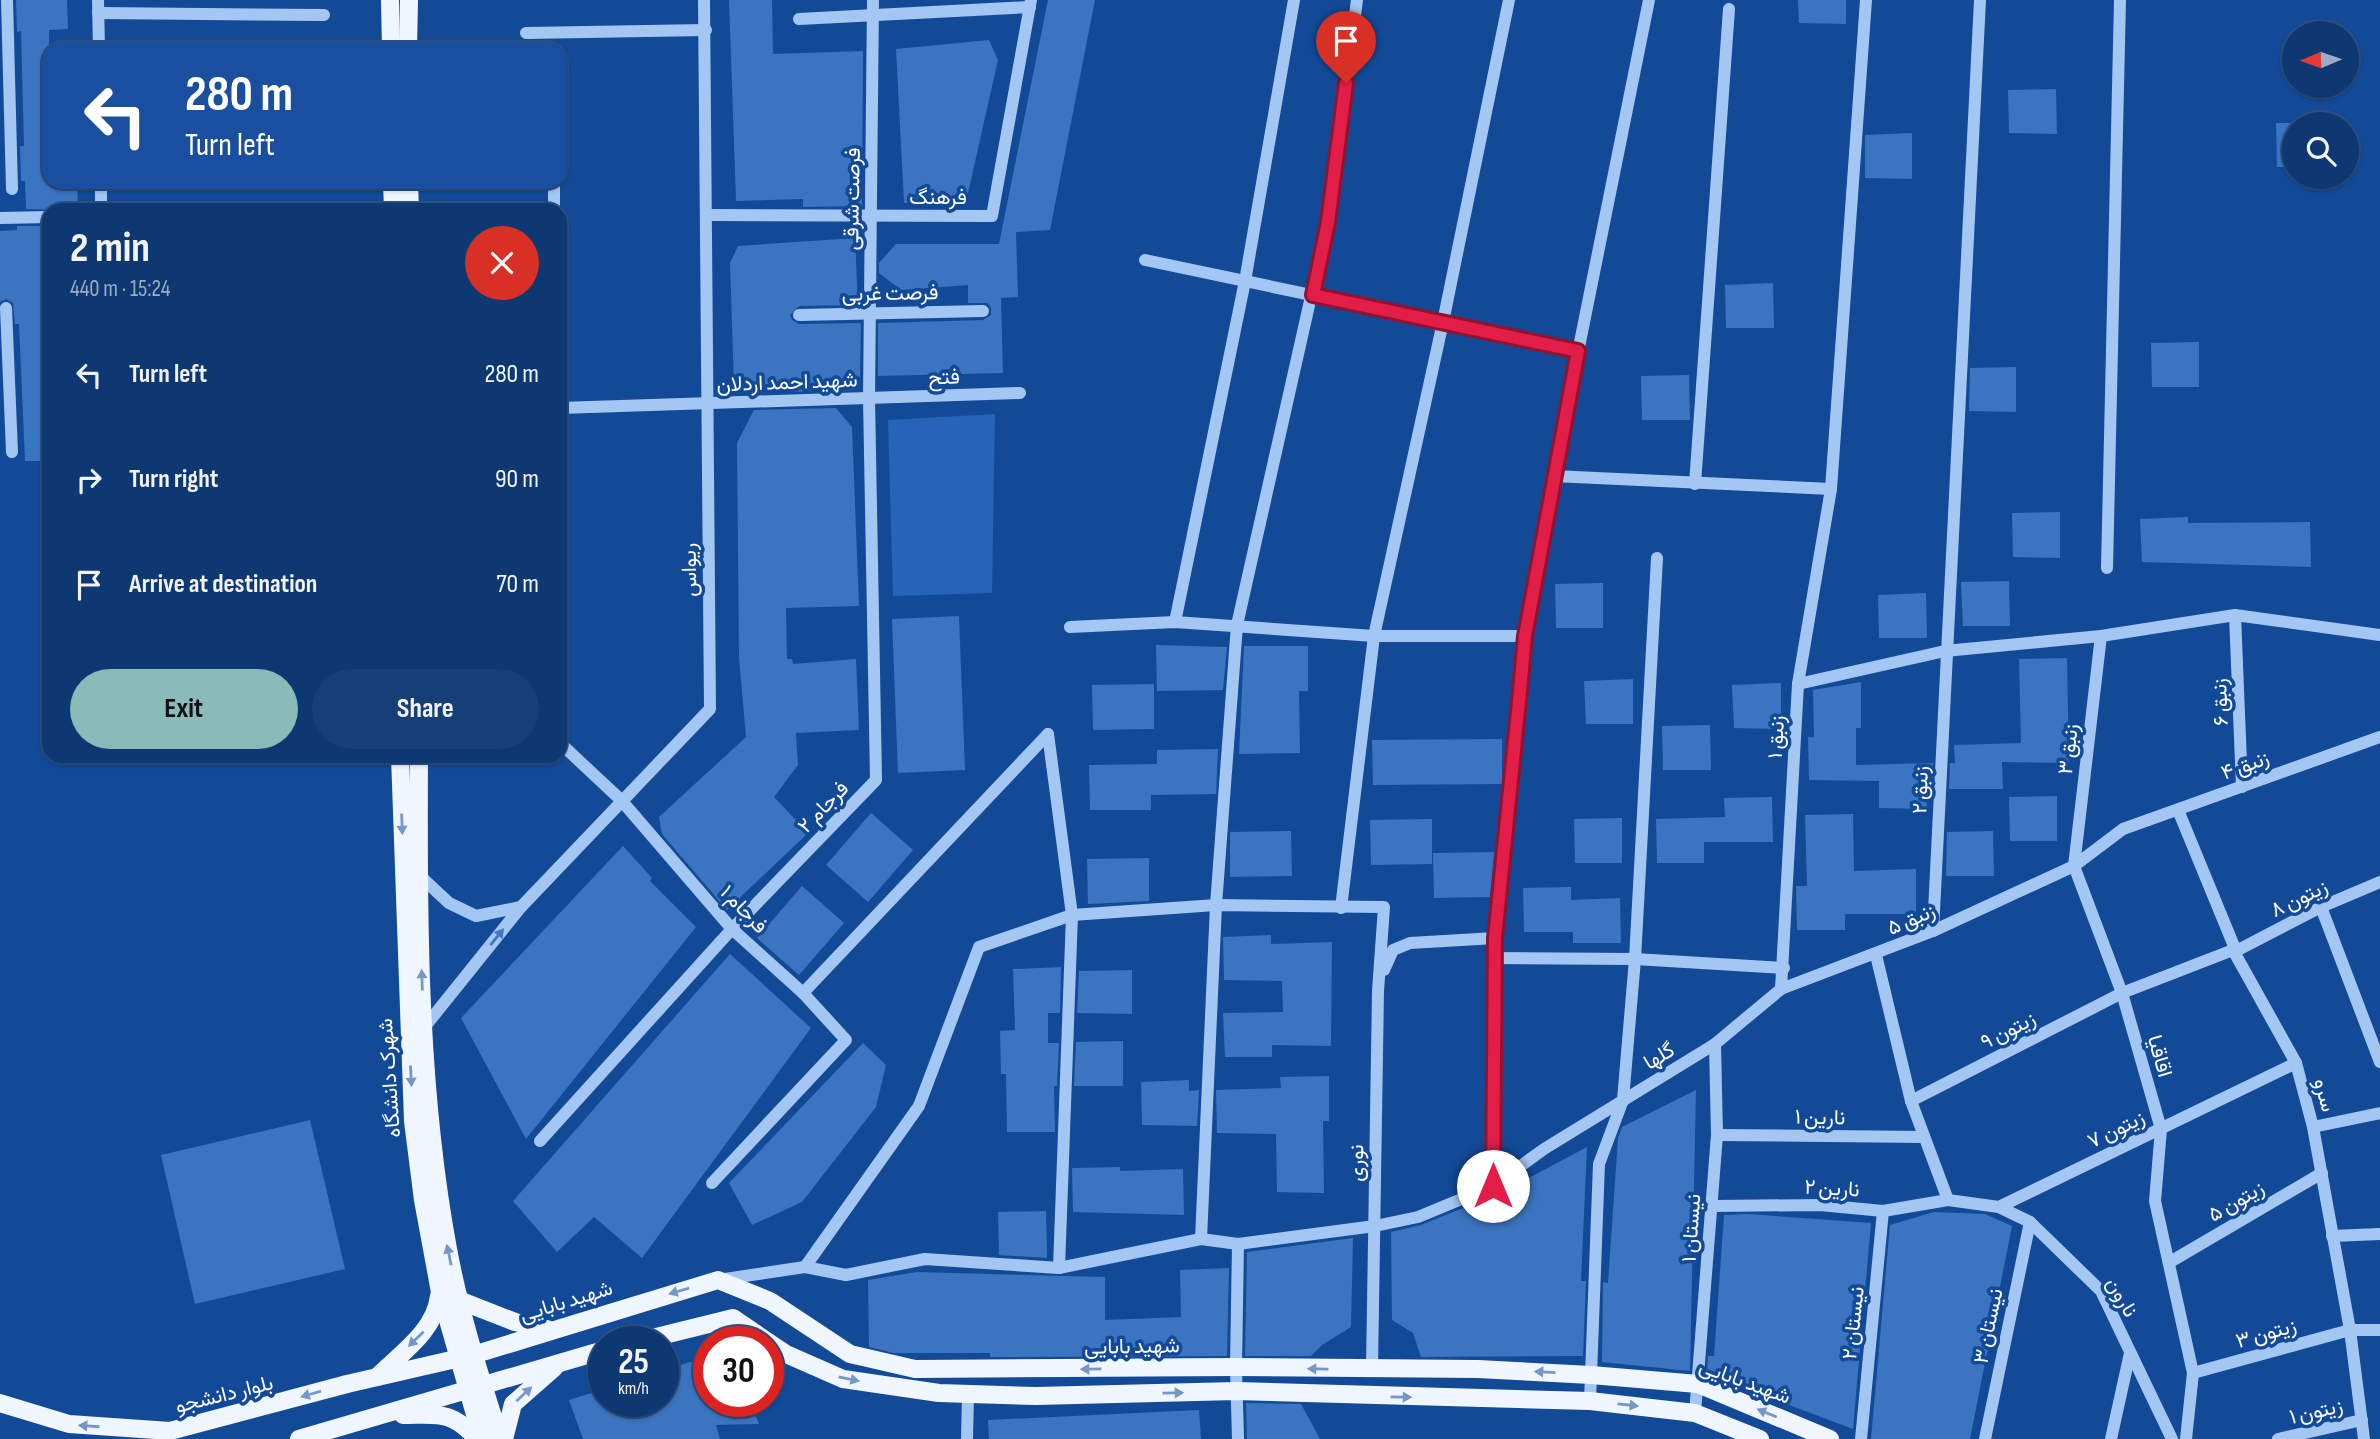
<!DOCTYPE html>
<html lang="en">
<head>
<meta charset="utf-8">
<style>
  :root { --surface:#0e3872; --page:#173f77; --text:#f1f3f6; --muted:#9bacc4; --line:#2e5284; --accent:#8bbbb9 }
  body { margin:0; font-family:"Sofia Sans Condensed",Vazirmatn,sans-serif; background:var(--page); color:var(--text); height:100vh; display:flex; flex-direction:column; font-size:26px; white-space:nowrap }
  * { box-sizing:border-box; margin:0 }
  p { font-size:23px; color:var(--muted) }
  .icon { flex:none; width:38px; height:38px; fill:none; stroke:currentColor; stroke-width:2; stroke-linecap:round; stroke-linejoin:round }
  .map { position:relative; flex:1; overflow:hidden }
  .details { position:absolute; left:42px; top:203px; width:525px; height:560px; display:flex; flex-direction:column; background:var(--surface); border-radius:21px; box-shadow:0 2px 5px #0004,0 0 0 2px var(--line) }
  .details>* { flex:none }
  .hud { position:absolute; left:42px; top:42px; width:525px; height:147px; border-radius:21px; box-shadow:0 2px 5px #0004,0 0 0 2px var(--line); background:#1a4fa0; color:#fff; overflow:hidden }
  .needle { width:46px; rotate:268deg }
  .tools { position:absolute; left:2282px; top:21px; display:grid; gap:14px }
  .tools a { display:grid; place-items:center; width:77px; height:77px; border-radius:50%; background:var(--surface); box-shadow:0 2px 5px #0004,0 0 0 2px var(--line); font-size:35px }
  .speed { position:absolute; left:588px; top:1326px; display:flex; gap:14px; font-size:35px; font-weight:700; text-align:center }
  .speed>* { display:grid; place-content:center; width:91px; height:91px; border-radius:50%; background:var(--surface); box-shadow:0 2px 5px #0004,0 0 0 2px var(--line); line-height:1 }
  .speed small { font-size:18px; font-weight:400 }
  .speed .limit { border:10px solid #d22; background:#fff; color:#111 }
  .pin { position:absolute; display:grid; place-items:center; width:60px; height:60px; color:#fff; margin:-72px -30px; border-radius:50% 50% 50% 0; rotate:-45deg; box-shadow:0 0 7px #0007 }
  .pin .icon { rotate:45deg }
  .me { position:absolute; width:77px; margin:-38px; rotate:0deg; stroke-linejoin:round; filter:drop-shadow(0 0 5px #0008) }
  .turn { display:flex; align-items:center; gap:24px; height:147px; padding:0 28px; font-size:32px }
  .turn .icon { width:91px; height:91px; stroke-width:2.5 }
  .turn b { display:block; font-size:49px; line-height:60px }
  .round { display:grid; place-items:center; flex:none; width:74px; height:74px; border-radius:37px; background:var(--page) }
  .overview { display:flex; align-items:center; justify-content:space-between; height:119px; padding:0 28px }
  h1 { font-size:42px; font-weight:700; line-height:52px }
  .primary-button { display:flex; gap:14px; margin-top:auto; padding:14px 28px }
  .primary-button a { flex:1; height:80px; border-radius:42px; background:var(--accent); color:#111; font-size:28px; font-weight:700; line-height:80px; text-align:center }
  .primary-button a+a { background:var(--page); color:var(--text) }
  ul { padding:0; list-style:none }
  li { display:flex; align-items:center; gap:21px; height:105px; padding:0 28px }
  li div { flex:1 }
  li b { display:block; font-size:26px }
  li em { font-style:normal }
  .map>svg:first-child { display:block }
</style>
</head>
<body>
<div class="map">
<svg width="2380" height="1439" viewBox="0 0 2380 1439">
  <rect width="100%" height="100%" fill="#124a98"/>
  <!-- green -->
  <polygon fill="#2564b6" points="995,414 992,593 893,596 888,420"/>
  <!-- building -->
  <g fill="#3b74c0">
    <polygon points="16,0 67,0 68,29 49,30 49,182 77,182 78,210 26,209 25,181 21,181 20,146 24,146 21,31 17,32"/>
    <polygon points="729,0 772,0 773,54 863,51 862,206 803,207 803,199 736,201"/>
    <polygon points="1048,0 1095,0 1050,230 1016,232 1018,297 1001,298 1003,373 878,376 878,323 983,320 991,315 991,307 987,303 968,303 968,285 901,290 879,273 879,263 896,244 999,244"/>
    <polygon points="1798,0 1846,0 1846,24 1799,23"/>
    <polygon points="989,40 998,60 966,202 904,203 896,49"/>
    <polygon points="2056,89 2057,134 2009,133 2008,90"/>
    <polygon points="2276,123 2294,123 2294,167 2277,167"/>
    <polygon points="1912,133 1912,179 1865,178 1865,135"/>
    <polygon points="17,226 49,226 49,461 25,461 19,324 15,324 13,303 6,299 0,302 0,231 17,230"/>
    <polygon points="855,238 858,305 799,306 790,315 792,320 799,324 861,323 860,377 856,377 856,390 742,393 734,386 730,263 738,246"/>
    <polygon points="1773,283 1774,328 1726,328 1725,285"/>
    <polygon points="2199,342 2199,387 2152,387 2151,343"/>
    <polygon points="2016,367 2016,412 1969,411 1970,368"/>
    <polygon points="1689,375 1690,420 1642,420 1641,376"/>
    <polygon points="836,408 852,427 859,606 786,608 787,659 792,659 793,664 856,659 859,730 796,733 798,765 774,797 808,833 727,910 662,834 659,817 746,737 739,658 737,443 754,410"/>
    <polygon points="2060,512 2060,558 2013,557 2012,513"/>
    <polygon points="2188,517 2188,523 2310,522 2311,567 2142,562 2140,519"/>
    <polygon points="2009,581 2010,626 1963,626 1961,582"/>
    <polygon points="1603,583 1603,628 1556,628 1555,584"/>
    <polygon points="1926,593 1927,638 1879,638 1878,595"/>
    <polygon points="959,616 965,770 898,773 892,619"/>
    <polygon points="1156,645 1227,647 1223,690 1157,691"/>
    <polygon points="1244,646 1308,646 1308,691 1299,691 1300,753 1239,754"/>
    <polygon points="2067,658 2069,763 2002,762 2003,789 1949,789 1950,763 1955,763 1954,745 2021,743 2019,659"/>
    <polygon points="1633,679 1633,724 1586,724 1584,681"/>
    <polygon points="1861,682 1861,728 1856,728 1856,765 1933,763 1931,789 1926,789 1927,809 1879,808 1879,781 1809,780 1808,737 1814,737 1813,690"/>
    <polygon points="1781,683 1781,729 1734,728 1732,685"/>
    <polygon points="1154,684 1154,729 1093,730 1092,685"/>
    <polygon points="1710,725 1711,770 1663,770 1662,726"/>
    <polygon points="1502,739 1502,784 1373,785 1372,740"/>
    <polygon points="1218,749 1216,794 1151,795 1151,810 1090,810 1089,765 1157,764 1157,750"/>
    <polygon points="2057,796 2057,841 2010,841 2009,797"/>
    <polygon points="1772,797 1773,842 1704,842 1704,863 1657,863 1656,819 1725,817 1724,798"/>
    <polygon points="871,813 913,850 868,902 826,865"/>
    <polygon points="1853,814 1854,871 1916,869 1916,914 1845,914 1845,930 1797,930 1796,886 1807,886 1805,815"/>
    <polygon points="1622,818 1622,863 1575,863 1574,819"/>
    <polygon points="1432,819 1432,864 1371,865 1370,820"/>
    <polygon points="1291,831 1292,876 1230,877 1230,832"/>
    <polygon points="1993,831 1994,876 1946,876 1947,832"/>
    <polygon points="623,846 652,878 650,881 696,927 526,1139 461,1018"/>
    <polygon points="1494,852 1490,897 1434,898 1433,853"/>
    <polygon points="1149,858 1149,901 1088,904 1087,859"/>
    <polygon points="802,886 844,923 799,975 757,938"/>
    <polygon points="1571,887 1571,900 1620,898 1621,943 1573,943 1573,932 1524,932 1523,888"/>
    <polygon points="1271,935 1271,944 1332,942 1331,1046 1272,1045 1272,1057 1225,1057 1223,1013 1283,1012 1282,981 1224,980 1223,937"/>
    <polygon points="730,954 811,1028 642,1258 594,1217 557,1252 513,1201"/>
    <polygon points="1061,967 1060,1013 1048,1013 1048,1043 1059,1043 1057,1086 1054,1086 1055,1132 1007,1132 1006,1074 1001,1074 1000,1031 1015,1030 1013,969"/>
    <polygon points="1132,970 1132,1014 1077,1013 1079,971"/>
    <polygon points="1123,1041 1123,1086 1074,1086 1076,1042"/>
    <polygon points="863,1043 886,1065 876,1107 802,1202 752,1225 729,1183"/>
    <polygon points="1329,1076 1329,1121 1323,1121 1324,1193 1277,1192 1276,1134 1217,1133 1216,1090 1281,1088 1280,1077"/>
    <polygon points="1189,1080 1189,1091 1199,1090 1197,1126 1142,1125 1141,1082"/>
    <polygon points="1696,1090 1690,1371 1602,1362 1603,1282 1608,1283 1618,1138 1622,1127"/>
    <polygon points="310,1120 345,1269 195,1304 161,1155"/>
    <polygon points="1587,1147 1581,1281 1586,1281 1583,1356 1421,1357 1413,1333 1392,1320 1391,1232 1421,1225 1478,1202 1478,1205"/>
    <polygon points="1120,1167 1120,1171 1183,1169 1184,1215 1073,1212 1072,1168"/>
    <polygon points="1046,1211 1047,1258 999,1255 998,1212"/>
    <polygon points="1934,1212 1985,1214 2012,1226 1970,1439 1871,1439 1890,1225"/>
    <polygon points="1748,1214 1871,1223 1853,1429 1707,1374 1708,1356 1714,1356 1724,1215"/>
    <polygon points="1353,1238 1351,1327 1322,1345 1311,1356 1245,1356 1247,1252"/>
    <polygon points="1229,1268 1227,1356 990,1357 990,1353 894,1353 869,1347 868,1280 917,1272 1105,1277 1105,1320 1181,1317 1180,1270"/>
    <polygon points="690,1362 709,1363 709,1402 750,1402 759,1424 716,1425 720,1439 583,1439 569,1400 604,1389 604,1402 663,1402 663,1371"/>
    <polygon points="1246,1403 1301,1404 1320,1439 1247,1439"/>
    <polygon points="1199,1410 1201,1439 989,1439 988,1420"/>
  </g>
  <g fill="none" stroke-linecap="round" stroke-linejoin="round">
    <!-- minor -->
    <g stroke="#a4c6f3" stroke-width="12">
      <polyline points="7,0 12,189"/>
      <polyline points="98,0 99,49"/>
      <polyline points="98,13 324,15"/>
      <polyline points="799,19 1030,7"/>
      <polyline points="526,33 706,30"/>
      <polyline points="101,182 101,210"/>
      <polyline points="554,182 554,210"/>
      <polyline points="706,215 992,216 1031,0"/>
      <polyline points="0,218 49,217"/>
      <polyline points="1145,260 1578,351"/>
      <polyline points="6,308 12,452"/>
      <polyline points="799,315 983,311"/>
      <polyline points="560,408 1020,393"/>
      <polyline points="1553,476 1831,489"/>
      <polyline points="1695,484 1729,9"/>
      <polyline points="2107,568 2120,0"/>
      <polyline points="2235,615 2242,787"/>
      <polyline points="1175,622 1245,281 1294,0"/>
      <polyline points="1070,627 1175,622 1374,636 1525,636"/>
      <polyline points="2101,636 2074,866 2122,993 2161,1129 2155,1201 2193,1373 2186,1439"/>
      <polyline points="1798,684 1945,651 2101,636 2235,615 2380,635"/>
      <polyline points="1048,734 1072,915 1059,1268"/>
      <polyline points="560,743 621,800 732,929 803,993 846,1040 712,1183"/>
      <polyline points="2178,810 2236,951 2233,950 2296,1063 2313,1127 2350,1330 2364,1439"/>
      <polyline points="419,875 449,903 476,916 521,907"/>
      <polyline points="2321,907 2380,1062"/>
      <polyline points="1341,908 1374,636 1443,322 1509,0"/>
      <polyline points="1933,931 1980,0"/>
      <polyline points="2236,951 2321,907 2380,882"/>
      <polyline points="1876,955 1911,1101 1948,1200"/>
      <polyline points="1494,958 1635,959 1784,968"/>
      <polyline points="1384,970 1393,950 1410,943 1495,938"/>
      <polyline points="1781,989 1798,684 1831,489 1866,0"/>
      <polyline points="803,993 1048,734"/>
      <polyline points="423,1029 521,907 710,709 704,0"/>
      <polyline points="1911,1101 2122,993 2233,950"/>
      <polyline points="2313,1127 2380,1113"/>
      <polyline points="1717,1135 1924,1137"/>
      <polyline points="540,1141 732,929 876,780 869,398 873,0"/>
      <polyline points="1493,1186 1495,938 1525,636 1553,476 1649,0"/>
      <polyline points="1713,1206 1820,1205 1883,1211 1948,1200 1999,1207 2296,1063"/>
      <polyline points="1999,1207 2030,1222 2101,1291 2172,1439"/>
      <polyline points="2332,1236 2380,1234"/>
      <polyline points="1201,1239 1216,905 1384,907 1378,991 1372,1368"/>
      <polyline points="1238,1244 1236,1367 1238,1439"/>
      <polyline points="2170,1262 2322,1173"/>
      <polyline points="805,1267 919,1106 979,947 1072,915 1216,905 1237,625 1328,221 1357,0"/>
      <polyline points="718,1280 805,1267 846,1275 925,1259 1059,1268 1201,1239 1238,1244 1375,1226 1418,1217 1493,1186 1544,1149 1715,1044 1781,989 1933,931 2074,866 2123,829 2380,737"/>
      <polyline points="2193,1373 2350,1330 2380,1330"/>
      <polyline points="1590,1401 1599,1164 1623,1100 1635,959 1657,558"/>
      <polyline points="1695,1413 1717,1135 1715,1044"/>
      <polyline points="967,1439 968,1395"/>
      <polyline points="1861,1439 1883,1211"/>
      <polyline points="1985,1439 2030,1222"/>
      <polyline points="2111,1439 2130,1353"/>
      <polyline points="2278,1439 2362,1420"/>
    </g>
    <!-- major -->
    <g stroke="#f0f6ff" stroke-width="18">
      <polyline points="390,0 391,49"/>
      <polyline points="408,49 409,0"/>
      <polyline points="392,182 393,210"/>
      <polyline points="409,182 410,210"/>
      <polyline points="400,756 413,1121 423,1200 440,1292 482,1439"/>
      <path d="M419,756C418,920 418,1087 448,1249C460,1314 480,1376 500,1439"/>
      <polyline points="451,1297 515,1322 547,1329"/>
      <polyline points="636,1342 733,1318 768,1342"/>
      <polyline points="768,1342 786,1354 843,1379 939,1393 1036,1396 1236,1391 1590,1401 1695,1413 1760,1439"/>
      <path d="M377,1377C401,1353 435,1331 439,1296"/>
      <polyline points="0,1403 69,1424 170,1431 347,1384 473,1355 718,1280 770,1301 850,1354 915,1369 1236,1367 1478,1369 1591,1375 1698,1384 1830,1439"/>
      <path d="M403,1415C438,1415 452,1410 477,1439"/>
      <polyline points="299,1439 604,1350"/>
      <polyline points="504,1439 513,1404 554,1368"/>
    </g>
  </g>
  <!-- one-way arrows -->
  <defs><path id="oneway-solid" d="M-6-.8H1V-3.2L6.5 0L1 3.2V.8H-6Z" transform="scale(1.75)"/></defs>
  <g fill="#7697c6">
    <use href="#oneway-solid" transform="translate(402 824) rotate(88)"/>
    <use href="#oneway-solid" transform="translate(422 980) rotate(-92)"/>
    <use href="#oneway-solid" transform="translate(411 1076) rotate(87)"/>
    <use href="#oneway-solid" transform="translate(449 1255) rotate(-102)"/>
    <use href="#oneway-solid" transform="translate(679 1291) rotate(164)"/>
    <use href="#oneway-solid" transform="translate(416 1339) rotate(136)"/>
    <use href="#oneway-solid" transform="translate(1091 1369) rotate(179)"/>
    <use href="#oneway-solid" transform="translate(1318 1369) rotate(-179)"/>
    <use href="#oneway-solid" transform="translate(1545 1372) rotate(-177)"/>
    <use href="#oneway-solid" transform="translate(849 1379) rotate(12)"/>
    <use href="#oneway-solid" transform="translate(1173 1393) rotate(-1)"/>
    <use href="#oneway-solid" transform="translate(311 1394) rotate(164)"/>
    <use href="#oneway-solid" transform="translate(524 1394) rotate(-43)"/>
    <use href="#oneway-solid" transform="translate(1401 1397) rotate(1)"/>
    <use href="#oneway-solid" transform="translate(1628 1405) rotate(6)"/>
    <use href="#oneway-solid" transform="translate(1767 1413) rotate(-158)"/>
    <use href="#oneway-solid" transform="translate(89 1426) rotate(-176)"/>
  </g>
  <use fill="#4575b8" href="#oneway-solid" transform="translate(497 937) rotate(-51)"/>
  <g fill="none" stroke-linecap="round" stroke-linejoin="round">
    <!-- route casing -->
    <g stroke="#92132f" stroke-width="18">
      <polyline id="route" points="1346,83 1328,222 1313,295 1578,351 1525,636 1520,691 1495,938 1493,1186"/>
    </g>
    <!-- route -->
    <use href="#route" stroke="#e11d48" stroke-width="12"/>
  </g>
  <g text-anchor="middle" stroke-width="7" stroke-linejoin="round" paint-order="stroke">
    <!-- street labels -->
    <g font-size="21" fill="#fff" stroke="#124a98">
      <text x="938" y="204">فرهنگ</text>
      <text transform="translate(852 199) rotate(-89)" y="7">فرصت شرقی</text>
      <text transform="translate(890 293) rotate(-1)" y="7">فرصت غربی</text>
      <text transform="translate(944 377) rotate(-2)" y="7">فتح</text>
      <text transform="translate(787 382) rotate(-2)" y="7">شهید احمد اردلان</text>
      <text transform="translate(689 570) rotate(-91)" y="7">ریواس</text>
      <text transform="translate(2220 702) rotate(-92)" y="7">زنبق ۶</text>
      <text transform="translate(1776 737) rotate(-87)" y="7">زنبق ۱</text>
      <text transform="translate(2068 749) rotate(-83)" y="7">زنبق ۳</text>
      <text transform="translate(2245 765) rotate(-20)" y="7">زنبق ۴</text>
      <text transform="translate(1920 790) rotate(-88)" y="7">زنبق ۲</text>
      <text transform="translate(823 807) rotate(-46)" y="7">فرجام ۲</text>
      <text transform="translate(2299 898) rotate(-26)" y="7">زیتون ۸</text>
      <text transform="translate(744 909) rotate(46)" y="7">فرجام ۱</text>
      <text transform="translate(1911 919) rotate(-23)" y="7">زنبق ۵</text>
      <text transform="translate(2008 1030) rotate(-27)" y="7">زیتون ۹</text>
      <text transform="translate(1659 1056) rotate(-31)" y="7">گلها</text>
      <text transform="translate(2160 1056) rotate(74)" y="7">اقاقیا</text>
      <text transform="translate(389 1078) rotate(-94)" y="7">شهرک دانشگاه</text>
      <text transform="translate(2325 1095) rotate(75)" y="7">سرو</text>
      <text transform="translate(1820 1117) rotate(1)" y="7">نارین ۱</text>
      <text transform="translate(2116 1129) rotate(-26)" y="7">زیتون ۷</text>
      <text transform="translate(1356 1163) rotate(-89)" y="7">نوری</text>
      <text transform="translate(1832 1188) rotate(3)" y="7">نارین ۲</text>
      <text transform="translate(2236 1201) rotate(-30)" y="7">زیتون ۵</text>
      <text transform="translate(1691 1228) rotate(-86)" y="7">نیستان ۱</text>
      <text transform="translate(2122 1297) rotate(60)" y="7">نارون</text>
      <text transform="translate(566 1301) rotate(-17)" y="7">شهید بابایی</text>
      <text transform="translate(1853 1323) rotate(-84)" y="7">نیستان ۲</text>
      <text transform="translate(1988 1326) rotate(-78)" y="7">نیستان ۳</text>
      <text transform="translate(2266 1333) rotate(-16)" y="7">زیتون ۳</text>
      <text transform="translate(1132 1346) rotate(-1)" y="7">شهید بابایی</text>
      <text transform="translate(1745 1381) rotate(20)" y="7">شهید بابایی</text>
      <text transform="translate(224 1394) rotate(-14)" y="7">بلوار دانشجو</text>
      <text transform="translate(2316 1411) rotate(-13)" y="7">زیتون ۱</text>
    </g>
  </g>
</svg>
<div class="tools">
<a><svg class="needle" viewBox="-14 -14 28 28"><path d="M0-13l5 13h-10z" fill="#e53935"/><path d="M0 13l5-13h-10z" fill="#9bacc4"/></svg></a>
<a><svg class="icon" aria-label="search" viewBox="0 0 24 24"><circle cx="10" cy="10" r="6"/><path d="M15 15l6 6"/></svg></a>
</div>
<div class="speed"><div>25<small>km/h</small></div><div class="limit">30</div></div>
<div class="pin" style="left:1346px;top:83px;background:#d93025"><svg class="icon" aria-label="arrive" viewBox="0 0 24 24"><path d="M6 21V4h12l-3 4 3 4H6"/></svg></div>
<svg class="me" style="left:1493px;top:1186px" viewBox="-20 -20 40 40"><circle r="19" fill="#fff"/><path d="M0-13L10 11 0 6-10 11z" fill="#e11d48"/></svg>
<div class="hud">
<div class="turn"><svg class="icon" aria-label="left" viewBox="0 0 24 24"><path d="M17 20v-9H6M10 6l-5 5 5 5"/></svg><div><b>280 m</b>Turn left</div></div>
</div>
<section class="details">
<div class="overview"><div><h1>2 min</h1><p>440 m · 15:24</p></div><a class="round" style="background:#d93025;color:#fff"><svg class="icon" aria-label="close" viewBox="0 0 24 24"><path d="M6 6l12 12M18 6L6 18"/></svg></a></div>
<ul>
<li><svg class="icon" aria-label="left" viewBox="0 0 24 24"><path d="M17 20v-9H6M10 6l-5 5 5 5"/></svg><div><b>Turn left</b></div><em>280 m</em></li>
<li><svg class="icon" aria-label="right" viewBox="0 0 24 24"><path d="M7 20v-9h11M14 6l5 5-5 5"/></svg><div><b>Turn right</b></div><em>90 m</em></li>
<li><svg class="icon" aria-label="arrive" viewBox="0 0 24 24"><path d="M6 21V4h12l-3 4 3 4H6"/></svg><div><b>Arrive at destination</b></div><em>70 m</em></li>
</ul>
<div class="primary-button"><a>Exit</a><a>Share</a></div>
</section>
</div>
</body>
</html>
